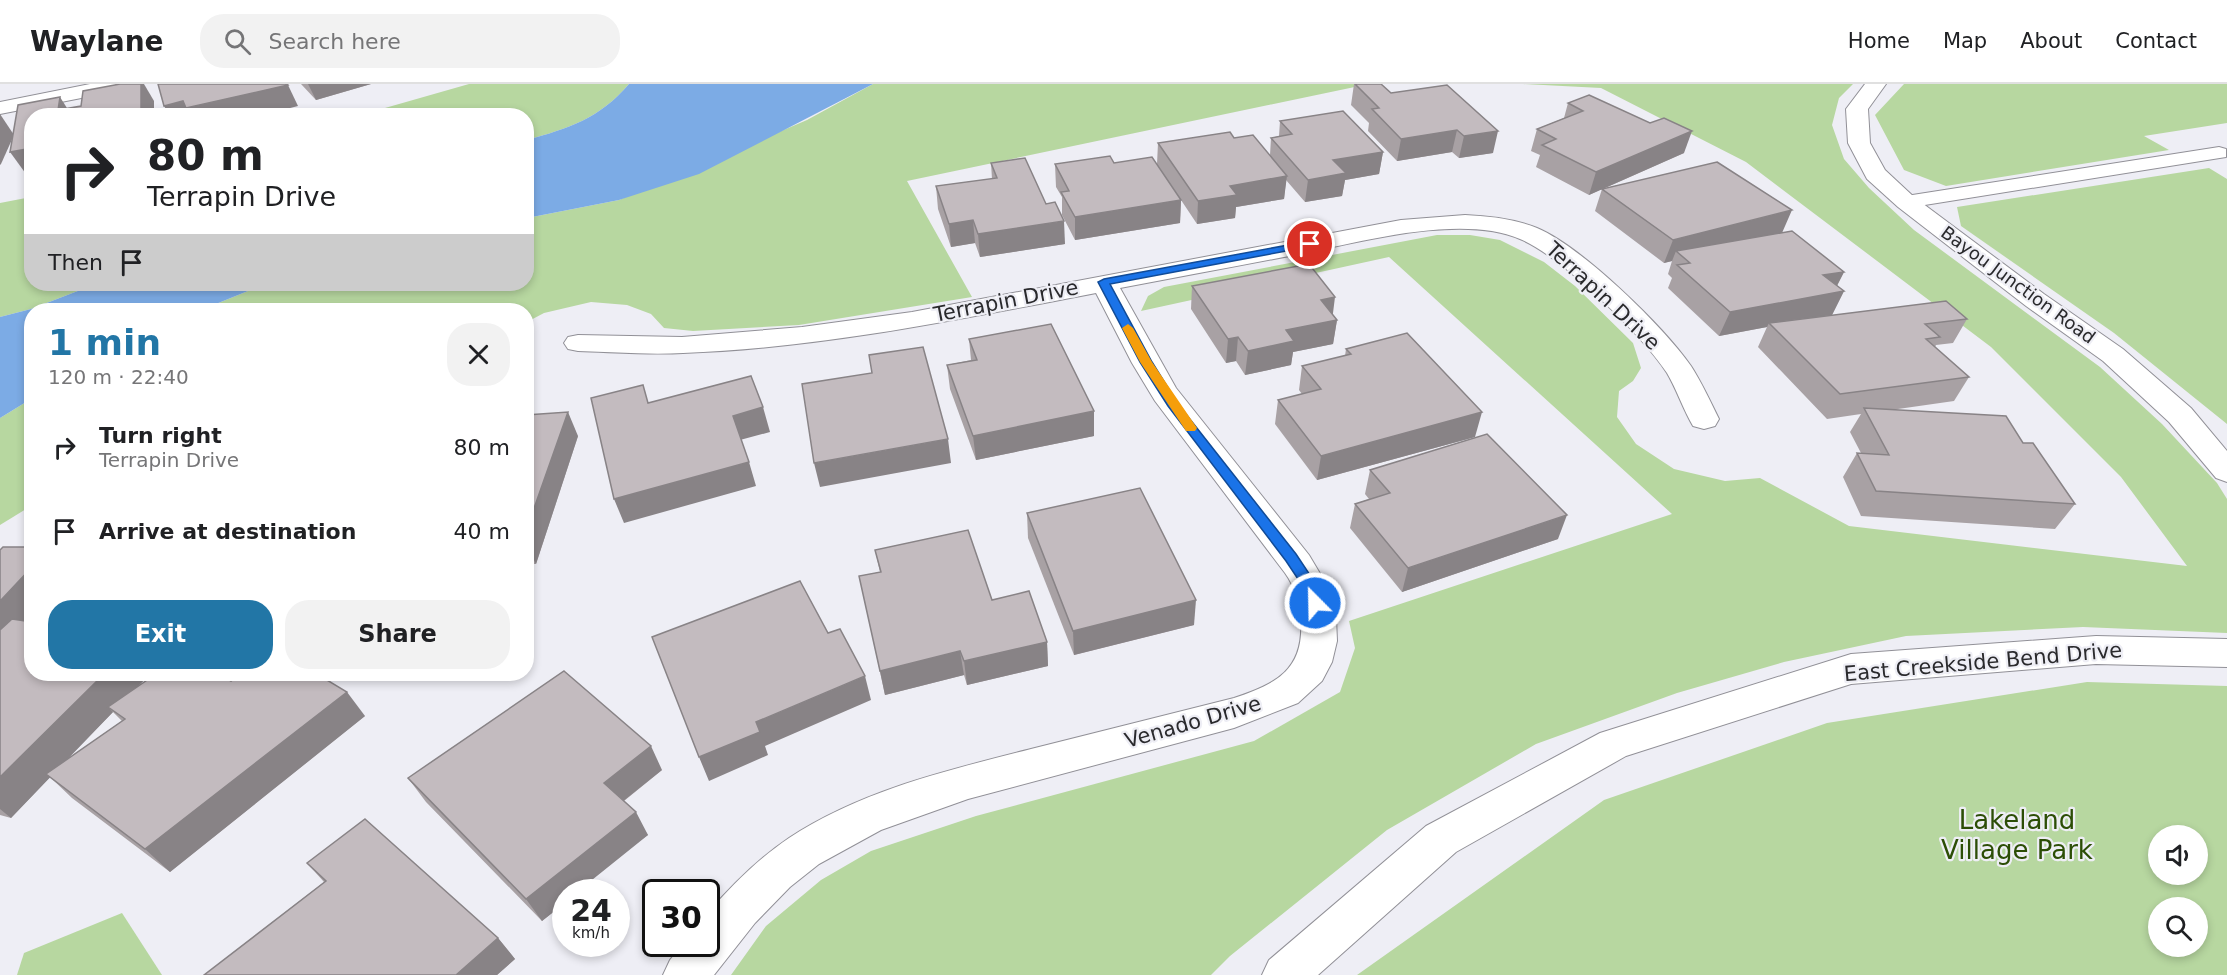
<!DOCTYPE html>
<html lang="en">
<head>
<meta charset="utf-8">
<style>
  :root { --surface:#fff; --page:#f2f2f2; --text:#202124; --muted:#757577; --line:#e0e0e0; --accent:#2276a6 }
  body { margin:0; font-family:"DejaVu Sans",sans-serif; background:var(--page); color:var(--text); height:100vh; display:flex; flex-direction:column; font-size:22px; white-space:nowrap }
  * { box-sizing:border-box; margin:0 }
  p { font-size:20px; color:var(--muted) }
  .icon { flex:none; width:33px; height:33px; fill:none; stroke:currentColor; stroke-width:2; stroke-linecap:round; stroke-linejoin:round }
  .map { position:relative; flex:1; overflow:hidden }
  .drawer { position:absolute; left:24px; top:219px; width:510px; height:378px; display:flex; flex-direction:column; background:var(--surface); border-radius:24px; box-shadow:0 3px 9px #0003 }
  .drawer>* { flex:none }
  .guide { position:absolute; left:24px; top:24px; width:510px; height:183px; border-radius:24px; box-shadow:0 3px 9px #0003; background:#fff; color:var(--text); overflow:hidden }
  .tools { position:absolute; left:2148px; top:741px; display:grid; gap:12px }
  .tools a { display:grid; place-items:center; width:60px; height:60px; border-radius:50%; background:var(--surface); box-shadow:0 3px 9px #0003; font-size:30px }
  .speed { position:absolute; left:552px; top:795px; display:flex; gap:12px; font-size:30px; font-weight:700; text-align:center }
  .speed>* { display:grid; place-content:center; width:78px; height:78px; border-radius:50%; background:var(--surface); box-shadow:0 3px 9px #0003; line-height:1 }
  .speed small { font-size:15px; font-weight:400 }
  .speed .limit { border:3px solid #111; border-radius:9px; background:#fff; color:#111 }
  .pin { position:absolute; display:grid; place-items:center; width:51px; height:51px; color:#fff; margin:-26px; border:3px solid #fff; border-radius:50%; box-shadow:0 2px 6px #0007 }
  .me { position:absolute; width:66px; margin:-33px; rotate:337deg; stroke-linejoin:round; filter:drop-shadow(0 0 4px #0008) }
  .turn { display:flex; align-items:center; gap:21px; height:126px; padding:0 24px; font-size:27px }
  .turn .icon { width:78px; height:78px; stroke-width:2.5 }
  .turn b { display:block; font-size:42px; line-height:51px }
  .then { display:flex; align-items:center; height:57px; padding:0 24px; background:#0003; gap:12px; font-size:22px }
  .round { display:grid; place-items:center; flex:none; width:63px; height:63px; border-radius:24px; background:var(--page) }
  .overview { display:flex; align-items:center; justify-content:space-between; height:102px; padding:0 24px }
  h1 { font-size:36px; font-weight:700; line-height:45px; color:var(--accent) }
  .action { display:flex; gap:12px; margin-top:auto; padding:12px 24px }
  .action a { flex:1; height:69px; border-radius:24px; background:var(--accent); color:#fff; font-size:24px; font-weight:700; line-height:69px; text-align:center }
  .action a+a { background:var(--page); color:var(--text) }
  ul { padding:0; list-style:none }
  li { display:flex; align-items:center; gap:18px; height:84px; padding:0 24px }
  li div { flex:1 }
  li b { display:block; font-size:22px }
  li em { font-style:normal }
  header { display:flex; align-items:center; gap:36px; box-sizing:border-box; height:84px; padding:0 30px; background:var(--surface); border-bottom:2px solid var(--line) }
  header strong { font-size:28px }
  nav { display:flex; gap:33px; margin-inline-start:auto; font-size:21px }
  .search { width:420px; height:54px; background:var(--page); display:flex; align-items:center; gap:15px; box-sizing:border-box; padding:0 21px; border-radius:24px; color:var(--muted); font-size:22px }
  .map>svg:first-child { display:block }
</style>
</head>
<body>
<header>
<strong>Waylane</strong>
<div class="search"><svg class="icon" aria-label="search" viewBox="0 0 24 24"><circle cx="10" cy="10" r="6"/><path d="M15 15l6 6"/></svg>Search here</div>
<nav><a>Home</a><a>Map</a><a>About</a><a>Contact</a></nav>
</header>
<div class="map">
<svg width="2227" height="891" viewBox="0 0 2227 891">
  <rect width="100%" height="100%" fill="#eeeef5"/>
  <!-- green -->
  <g fill="#b7d7a0" fill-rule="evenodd">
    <path d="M469,0H629C599,35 569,44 527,56L526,32H357Z"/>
    <polygon points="873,0 1369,0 907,97 972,213 799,241 693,247 664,244 651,230 627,221 591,218 544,229 527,238 526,226 201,226 265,200 526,200 527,134 619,116 807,36"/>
    <polygon points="1523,0 1853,0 1839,14 1832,41 1844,75 1869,104 1914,146 2100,283 2162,340 2217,399 2227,415 2227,549 2083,543 1906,552 1784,578 1677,609 1536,660 1387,746 1230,872 1211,891 731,891 766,842 821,796 871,767 976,732 1254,657 1340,608 1355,564 1349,537 1672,430 1389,173 1141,227 1148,212 1164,203 1437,151 1470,151 1500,156 1544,178 1575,202 1633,259 1641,284 1633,297 1619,307 1617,333 1636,360 1674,385 1725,397 1760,394 1849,442 2187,482 2121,393 1991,263 1746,78 1601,4"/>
    <polygon points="1904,0 2227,0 2227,39 2144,52 2169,66 1946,102 1904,86 1875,31"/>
    <polygon points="2209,84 2227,95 2227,340 2114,249 1961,142 1957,123"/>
    <polygon points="31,113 32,200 96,200 31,225 0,233 0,119"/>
    <polygon points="31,315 31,422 0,441 0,334"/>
    <path d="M2087,598L2227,602V891H1357L1604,716L1827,639ZM2158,752H2198V790H2158ZM2158,824H2198V862H2158Z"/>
    <polygon points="122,829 162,891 17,891 24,869"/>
  </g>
  <!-- water -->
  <g fill="#7cabe5">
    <path d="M629,0H873L699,90L619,116L527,134V56C569,44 599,35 629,0Z"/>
    <polygon points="96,200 265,200 201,226 32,226 31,315 0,334 0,233 31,225"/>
  </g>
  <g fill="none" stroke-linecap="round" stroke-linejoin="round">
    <!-- service casing -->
    <g stroke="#919097" stroke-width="2">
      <polygon id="service" points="2219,63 2226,65 2226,73 1906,124 1899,122 1896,118 1899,114 1906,112"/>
    </g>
    <!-- minor casing -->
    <g stroke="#919097" stroke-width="2">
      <g id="minor">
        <polygon points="90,0 132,0 129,4 122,6 0,30 0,18"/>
        <polygon points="1865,0 1886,0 1868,25 1870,59 1885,86 1914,113 2044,210 2123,265 2191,324 2227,367 2227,398 2216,394 2169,338 2103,277 2026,222 1898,123 1867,95 1848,59 1846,25"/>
        <path d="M1465,131C1489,132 1515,135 1537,144C1582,163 1663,242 1691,282C1702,299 1710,317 1719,335L1715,342L1704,345L1693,342C1683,325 1677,306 1667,289C1642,251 1561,172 1520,155C1460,129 1357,159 1295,171C1237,182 1179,193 1120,204L1176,304L1309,471L1328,503L1336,534L1337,557L1332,578L1322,597L1298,619L1234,644L968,715L881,746L819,780L790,803L755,839L714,891H663L670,876L683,860H706V831C731,802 758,775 789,754C862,706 949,686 1031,665C1099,648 1166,631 1234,614C1276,600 1304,586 1301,537C1300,519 1295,503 1285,489L1155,317L1132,279L1096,209C960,235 822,264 683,269C648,271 613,268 578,267L568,265L564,259L568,253L578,251L682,253L802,243L912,228L1401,136Z"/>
      </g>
    </g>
    <!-- tertiary casing -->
    <g stroke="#919097" stroke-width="2">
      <polygon id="tertiary" points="2096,552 2227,555 2227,583 2096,580 1851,600 1626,672 1456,768 1318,891 1262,891 1269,876 1426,742 1600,649 1851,570"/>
    </g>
    <!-- service -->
    <use href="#service" fill="#fff" fill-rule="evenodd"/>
    <!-- minor -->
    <use href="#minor" fill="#fff" fill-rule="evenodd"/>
    <!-- tertiary -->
    <use href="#tertiary" fill="#fff" fill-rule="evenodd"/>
  </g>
  <!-- wall -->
  <g fill="#a8a1a4" fill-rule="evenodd">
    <polygon points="301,0 371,0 316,16"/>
    <polygon points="1354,0 1391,9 1447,1 1493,69 1459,74 1452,68 1397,77 1368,47 1369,39 1351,21"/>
    <polygon points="1568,19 1684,69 1605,104 1782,149 1844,188 1837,202 1844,207 1832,231 1967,235 1953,259 1936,261 1935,263 1969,293 1954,317 1891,326 2023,359 2075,420 2055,445 1861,432 1843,393 1857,369 1861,369 1850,348 1861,330 1827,335 1758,263 1767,243 1719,252 1668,204 1672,194 1668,190 1672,177 1664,179 1595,127 1602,105 1589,111 1536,83 1540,71 1531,67 1537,45 1564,34"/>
    <polygon points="1280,37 1383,68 1379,90 1345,96 1342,112 1305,118 1286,96 1284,115 1236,123 1235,134 1197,140 1181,116 1180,139 1075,156 1062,131 1062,113 1056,103 1055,80 1114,79 1157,80 1158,59 1234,54 1270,71 1271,54 1279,52"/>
    <polygon points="991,79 1065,160 980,173 975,159 951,163 938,125 936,102 992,95"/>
    <polygon points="1192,202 1333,231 1337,236 1333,260 1293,268 1291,281 1245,291 1236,277 1226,279 1191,225"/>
    <polygon points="969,255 1094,352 976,376 950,305 947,281 971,276"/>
    <polygon points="1346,265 1475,353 1317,396 1275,340 1278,316 1302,310 1299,306 1302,282 1345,272"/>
    <polygon points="526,331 578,352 536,480 526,480"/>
    <polygon points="1370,386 1558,455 1402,508 1350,444 1355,420 1369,415 1365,410"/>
    <polygon points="1027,429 1194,541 1074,571 1028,454"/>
    <path d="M0,466L28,537L32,590H150L139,601L231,597L365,632L170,788L72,714L50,693L11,734L0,731ZM113,628L122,637L66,676Z"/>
    <polygon points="875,466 992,516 1047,558 1048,582 967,601 964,591 885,611 859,492 880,488"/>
    <polygon points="662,686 624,717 648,751 566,808 566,818 542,837 426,718 408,694"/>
    <polygon points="307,779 498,854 515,875 497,891 204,891 324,798"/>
  </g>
  <!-- shaded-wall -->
  <g fill="#888386">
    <polygon points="141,0 144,0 154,17 154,32 141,32"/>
    <polygon points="308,0 371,0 316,16"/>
    <polygon points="288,1 298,22 259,32 170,32 164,22 183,17"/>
    <polygon points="60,13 72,32 58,26"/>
    <polygon points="0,30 14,51 1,80 0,81"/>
    <polygon points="1457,46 1452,68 1397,77 1401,55"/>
    <polygon points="1498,47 1493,69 1459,74 1464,52"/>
    <polygon points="1692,47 1684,69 1589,111 1596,88"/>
    <polygon points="32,64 32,89 26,90 10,68"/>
    <polygon points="1383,68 1379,90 1345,96 1342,112 1305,118 1308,96 1333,76"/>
    <polygon points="1287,92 1284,115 1236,123 1235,134 1197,140 1198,117 1230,102"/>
    <polygon points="1181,116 1180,139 1075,156 1075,133"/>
    <polygon points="1792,126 1782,149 1676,167 1672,177 1664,179 1673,156"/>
    <polygon points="973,136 975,159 951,163 949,140"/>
    <polygon points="1064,137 1065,160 980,173 978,150"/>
    <polygon points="1844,188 1833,209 1844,207 1832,231 1769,239 1767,243 1719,252 1730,228 1823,191"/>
    <polygon points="1335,213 1332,237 1321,216"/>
    <polygon points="1337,236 1333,260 1293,268 1291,281 1245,291 1248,267 1286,246"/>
    <polygon points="1238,253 1236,277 1226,279 1228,255"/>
    <polygon points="763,323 770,348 740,356 733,332"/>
    <polygon points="1094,327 1094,352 976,376 973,352"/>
    <polygon points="568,328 578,352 536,480 526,461 526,447"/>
    <polygon points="1482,328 1475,353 1317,396 1321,372"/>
    <polygon points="948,355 951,379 820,403 814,379"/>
    <polygon points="749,378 756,402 624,439 614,415"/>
    <polygon points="1567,431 1558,455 1402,508 1408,484"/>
    <polygon points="32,483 32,533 0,568 0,517"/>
    <polygon points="1196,516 1194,541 1074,571 1073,547"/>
    <polygon points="1047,558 1048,582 967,601 964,577"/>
    <polygon points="960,567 964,591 885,611 880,587"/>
    <polygon points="104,590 150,590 114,627 108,623 113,628 11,734 0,725 0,693"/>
    <polygon points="865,592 871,616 765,662 768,671 709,697 699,673 756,638"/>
    <polygon points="347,608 365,632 170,788 145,765"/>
    <polygon points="651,662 662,686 617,722 604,699"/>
    <polygon points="636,728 648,751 577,808 566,808 566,818 542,837 526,815"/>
    <polygon points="498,854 515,875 497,891 456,891"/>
  </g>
  <!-- building -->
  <g fill="#c3bbbf" stroke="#888386" stroke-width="1.5">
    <polygon points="120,0 141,0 141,32 32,32 32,64 10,68 18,21 60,13 58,26 81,22 83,7"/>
    <polygon points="158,0 287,0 288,1 186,24 183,17 164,22"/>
    <polygon points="1355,0 1381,0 1391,9 1447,1 1498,47 1464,52 1457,46 1401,55 1372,25 1379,24"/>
    <polygon points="1589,11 1650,39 1664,34 1692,47 1596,88 1542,61 1556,55 1537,45 1583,27 1568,19"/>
    <polygon points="1343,27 1383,68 1333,76 1346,89 1308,96 1271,54 1292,50 1280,37"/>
    <polygon points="1230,48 1234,54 1253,51 1287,92 1230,102 1237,111 1198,117 1158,59"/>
    <polygon points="1110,72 1114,79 1152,73 1181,116 1075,133 1061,108 1069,107 1055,80"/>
    <polygon points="1025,74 1046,120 1055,118 1064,137 978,150 973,136 949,140 936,102 997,94 991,79"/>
    <polygon points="1717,78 1792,126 1673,156 1602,105"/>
    <polygon points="1792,147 1844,188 1823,191 1844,207 1730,228 1677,181 1690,179 1676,167"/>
    <polygon points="1309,180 1335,213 1321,216 1337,236 1286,246 1294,257 1248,267 1238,253 1228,255 1192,202"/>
    <polygon points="1946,217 1967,235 1925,240 1940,253 1926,255 1969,293 1840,310 1769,239"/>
    <polygon points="1051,240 1094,327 973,352 947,281 977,276 969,255"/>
    <polygon points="1407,249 1482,328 1321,372 1278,316 1321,305 1302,282 1351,270 1346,265"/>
    <polygon points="923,263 948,355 814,379 802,300 872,289 869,271"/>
    <polygon points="751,292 763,323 733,332 749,378 614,415 591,314 643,301 648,319"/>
    <polygon points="1864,324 2006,332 2023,359 2033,359 2075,420 1876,407 1857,369 1889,371"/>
    <polygon points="568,328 526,447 526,331"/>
    <polygon points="1487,350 1567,431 1408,484 1355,420 1390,409 1370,386"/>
    <polygon points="1140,404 1196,516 1073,547 1027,429"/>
    <polygon points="968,446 992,516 1029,507 1047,558 964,577 960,567 880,587 859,492 881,488 875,466"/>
    <polygon points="3,463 32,463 32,483 0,517 0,466"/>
    <polygon points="800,497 828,549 840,545 865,592 756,638 760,648 699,673 652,553"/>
    <polygon points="12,535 32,538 32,590 104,590 0,693 0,546"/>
    <polygon points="564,587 651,662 604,699 636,728 526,815 408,694"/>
    <polygon points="156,590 219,590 231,597 241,590 317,590 347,608 145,765 46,690 125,635 108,623"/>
    <polygon points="365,735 498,854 456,891 204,891 326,797 307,779"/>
  </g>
  <!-- route -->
  <polygon fill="#1a73e8" stroke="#114b97" stroke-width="1.5" points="1310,157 1315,160 1313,162 1110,200 1152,278 1178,320 1296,470 1318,503 1322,519 1320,523 1309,523 1304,504 1286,477 1168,322 1140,278 1098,198 1104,195"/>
  <!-- slow -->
  <polygon fill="#f59e0b" points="1128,240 1133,244 1152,278 1197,344 1195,347 1186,347 1140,278 1122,244"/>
  <g text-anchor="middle" stroke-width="4.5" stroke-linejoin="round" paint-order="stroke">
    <!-- far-street labels -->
    <g font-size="18" fill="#2a2a2d" stroke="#eeeef5">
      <text transform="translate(2018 201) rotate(36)" y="6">Bayou Junction Road</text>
    </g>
    <!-- street labels -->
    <g font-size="21" fill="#2a2a2d" stroke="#eeeef5">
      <text transform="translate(1603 212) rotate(43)" y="7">Terrapin Drive</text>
      <text transform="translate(1006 217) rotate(-11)" y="7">Terrapin Drive</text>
      <text transform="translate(1983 578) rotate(-5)" y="7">East Creekside Bend Drive</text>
      <text transform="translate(1193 638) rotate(-16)" y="7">Venado Drive</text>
    </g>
    <!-- near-park labels -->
    <g font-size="26" fill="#2c4e06" stroke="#eeeef5">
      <text x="2017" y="745">Lakeland<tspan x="2017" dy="30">Village Park</tspan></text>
    </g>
  </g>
</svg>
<div class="tools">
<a><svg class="icon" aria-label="sound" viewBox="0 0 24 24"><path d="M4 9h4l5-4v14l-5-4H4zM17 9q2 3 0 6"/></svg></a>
<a><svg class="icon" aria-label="search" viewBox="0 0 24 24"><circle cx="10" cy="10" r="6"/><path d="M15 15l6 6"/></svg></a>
</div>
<div class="speed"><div>24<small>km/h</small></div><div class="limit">30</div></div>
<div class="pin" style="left:1310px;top:160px;background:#d93025"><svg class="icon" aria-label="arrive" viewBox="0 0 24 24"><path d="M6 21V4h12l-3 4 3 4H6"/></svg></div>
<svg class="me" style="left:1315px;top:519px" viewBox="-20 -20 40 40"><circle r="17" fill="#1a73e8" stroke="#fff" stroke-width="3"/><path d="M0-11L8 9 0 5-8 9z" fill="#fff"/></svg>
<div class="guide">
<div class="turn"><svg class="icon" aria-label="right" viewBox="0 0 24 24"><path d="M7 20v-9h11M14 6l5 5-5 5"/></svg><div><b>80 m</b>Terrapin Drive</div></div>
<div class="then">Then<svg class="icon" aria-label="arrive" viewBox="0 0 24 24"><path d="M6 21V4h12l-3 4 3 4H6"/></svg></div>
</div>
<section class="drawer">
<div class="overview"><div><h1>1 min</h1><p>120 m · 22:40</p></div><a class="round"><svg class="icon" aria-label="close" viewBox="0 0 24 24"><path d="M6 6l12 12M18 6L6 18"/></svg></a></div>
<ul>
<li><svg class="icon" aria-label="right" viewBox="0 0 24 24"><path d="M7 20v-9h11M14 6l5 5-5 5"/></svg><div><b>Turn right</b><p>Terrapin Drive</p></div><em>80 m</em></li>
<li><svg class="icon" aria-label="arrive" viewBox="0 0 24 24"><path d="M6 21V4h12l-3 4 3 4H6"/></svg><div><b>Arrive at destination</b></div><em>40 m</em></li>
</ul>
<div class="action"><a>Exit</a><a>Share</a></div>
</section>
</div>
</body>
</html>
